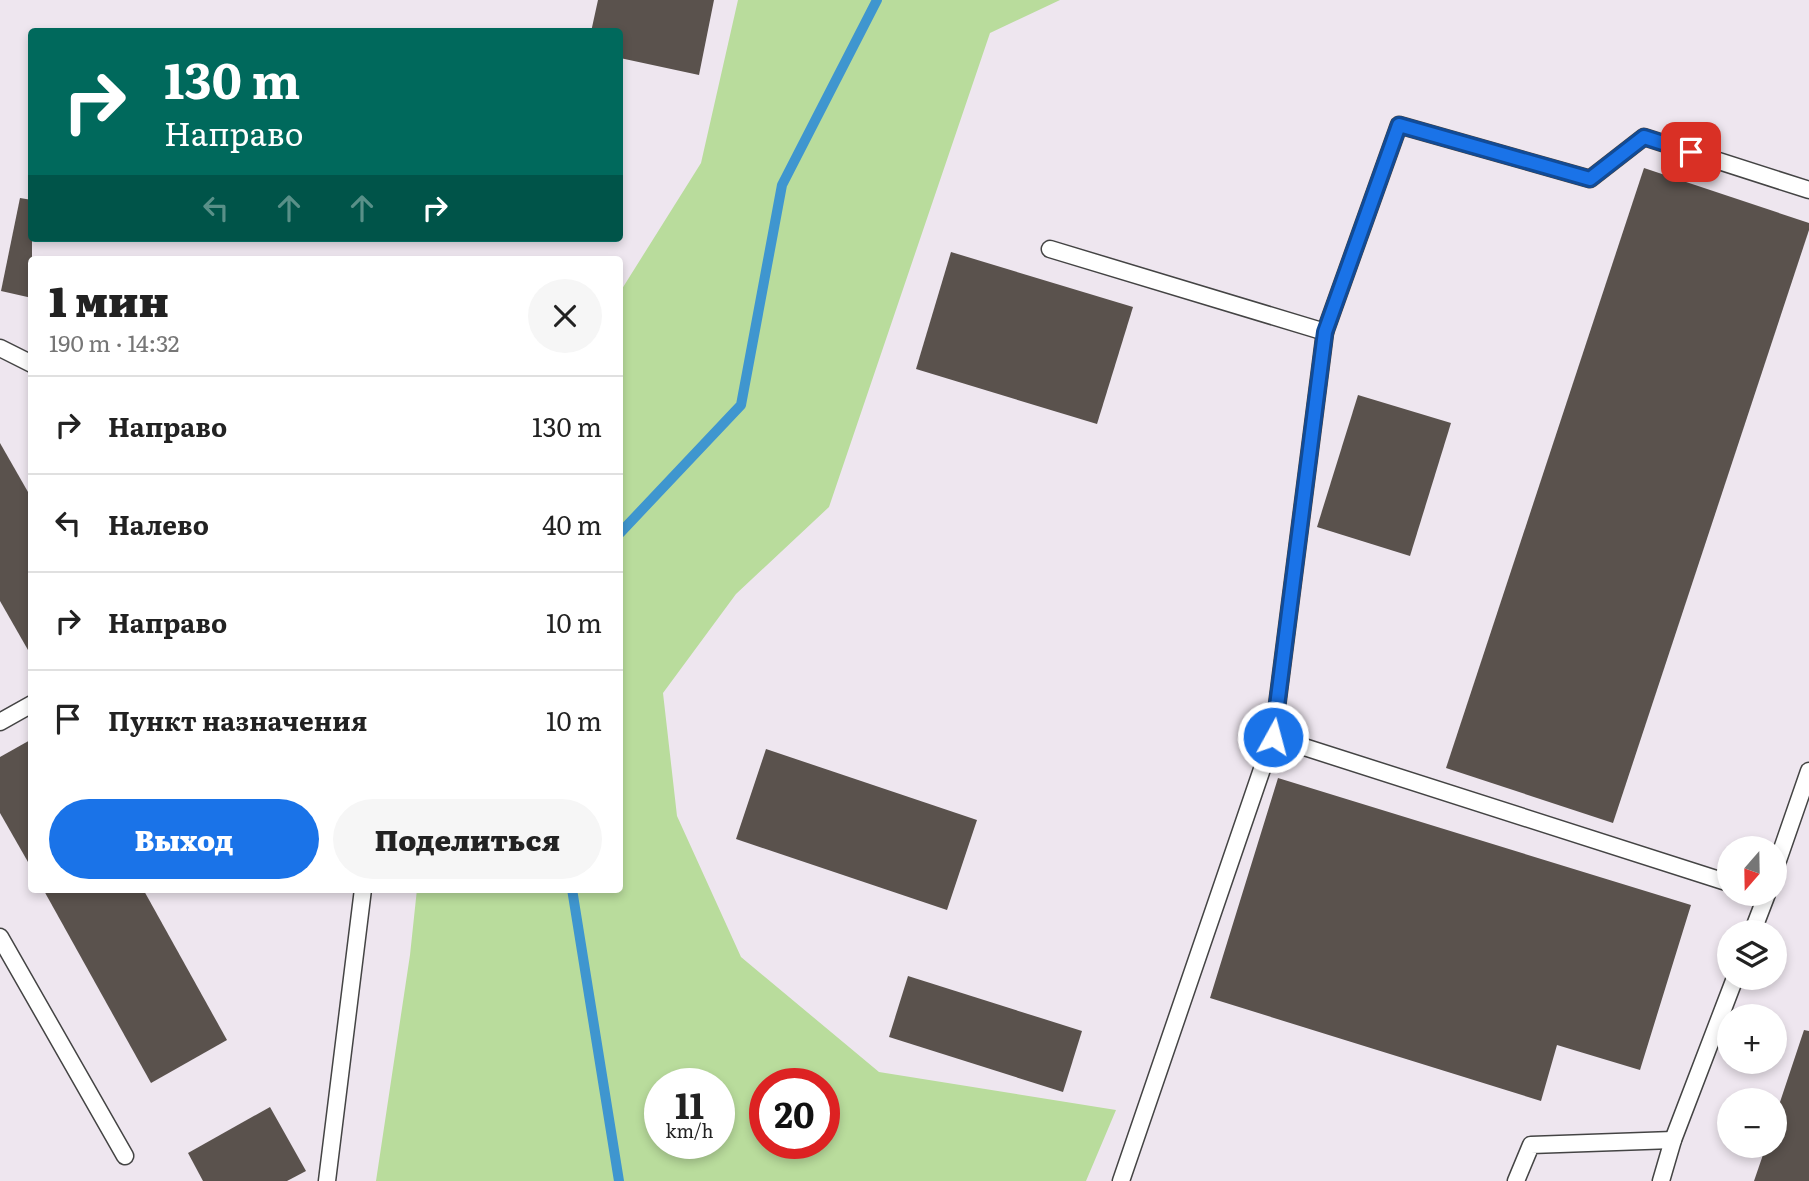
<!DOCTYPE html>
<html lang="ru">
<head>
<meta charset="utf-8">
<style>
  :root { --surface:#fff; --page:#f6f6f6; --text:#222; --muted:#767676; --line:#e0e0e0; --accent:#1a73e8 }
  body { margin:0; font-family:Literata,serif; background:var(--page); color:var(--text); height:100vh; display:flex; flex-direction:column; font-size:26px; white-space:nowrap }
  * { box-sizing:border-box; margin:0 }
  p { font-size:23px; color:var(--muted) }
  .icon { flex:none; width:38px; height:38px; fill:none; stroke:currentColor; stroke-width:2; stroke-linecap:round; stroke-linejoin:round }
  .map { position:relative; flex:1; overflow:hidden }
  .side { position:absolute; left:28px; top:256px; width:595px; height:637px; display:flex; flex-direction:column; background:var(--surface); border-radius:7px; box-shadow:0 4px 10px #0003 }
  .side>* { flex:none }
  .hud { position:absolute; left:28px; top:28px; width:595px; height:214px; border-radius:7px; box-shadow:0 4px 10px #0003; background:#00695c; color:#fff; overflow:hidden }
  .needle { width:46px; rotate:200deg }
  .buttons { position:absolute; left:1717px; top:836px; display:grid; gap:14px }
  .buttons a { display:grid; place-items:center; width:70px; height:70px; border-radius:50%; background:var(--surface); box-shadow:0 4px 10px #0003; font-size:35px }
  .speed { position:absolute; left:644px; top:1068px; display:flex; gap:14px; font-size:35px; font-weight:700; text-align:center }
  .speed>* { display:grid; place-content:center; width:91px; height:91px; border-radius:50%; background:var(--surface); box-shadow:0 4px 10px #0003; line-height:1 }
  .speed small { font-size:18px; font-weight:400 }
  .speed .limit { border:10px solid #d22; background:#fff; color:#111 }
  .pin { position:absolute; display:grid; place-items:center; width:60px; height:60px; color:#fff; margin:-30px; border-radius:14px; box-shadow:0 4px 10px #0006 }
  .me { position:absolute; width:77px; margin:-38px; rotate:7deg; stroke-linejoin:round; filter:drop-shadow(0 0 5px #0008) }
  .turn { display:flex; align-items:center; gap:24px; height:147px; padding:0 21px; font-size:32px }
  .turn .icon { width:91px; height:91px; stroke-width:2.5 }
  .turn b { display:block; font-size:49px; line-height:60px }
  .lanes { display:flex; align-items:center; height:66px; padding:0 21px; background:#0003; justify-content:center; gap:35px; direction:ltr }
  .lanes .off { opacity:.35 }
  .round { display:grid; place-items:center; flex:none; width:74px; height:74px; border-radius:37px; background:var(--page) }
  .headline { display:flex; align-items:center; justify-content:space-between; height:119px; padding:0 21px }
  h1 { font-size:42px; font-weight:800; line-height:52px }
  .cta { display:flex; gap:14px; margin-top:auto; padding:14px 21px }
  .cta a { flex:1; height:80px; border-radius:42px; background:var(--accent); color:#fff; font-size:28px; font-weight:800; line-height:80px; text-align:center }
  .cta a+a { background:var(--page); color:var(--text) }
  ul { padding:0; list-style:none }
  li { display:flex; align-items:center; gap:21px; height:98px; padding:0 21px; border-top:2px solid var(--line) }
  li div { flex:1 }
  li b { display:block; font-size:26px }
  li em { font-style:normal }
  .map>svg:first-child { display:block }
</style>
</head>
<body>
<div class="map">
<svg width="1809" height="1181" viewBox="0 0 1809 1181">
  <rect width="100%" height="100%" fill="#fffdf5"/>
  <!-- industrial -->
  <path fill="#eee6ef" fill-rule="evenodd" d="M0,0H1809V1181H0ZM32,32H620V238H32ZM32,259H620V889H32ZM1729,849H1774V894H1729ZM1729,933H1774V978H1729ZM1729,1017H1774V1062H1729ZM660,1083H719V1143H660ZM765,1083H824V1143H765ZM1729,1101H1774V1146H1729Z"/>
  <!-- forest -->
  <path fill="#b9dc9c" fill-rule="evenodd" d="M738,0H1060L990,33L829,507L736,594L663,693L677,816L741,957L879,1072L1116,1110L1086,1181H376L410,955L417,889H620V292L701,163ZM660,1083H719V1143H660ZM824,1083V1143H765V1083Z"/>
  <g fill="none" stroke-linecap="round" stroke-linejoin="round">
    <!-- stream -->
    <g stroke="#3f96cf" stroke-width="10">
      <polyline points="620,533 741,405 782,185 877,0"/>
      <polyline points="572,889 619,1181"/>
    </g>
  </g>
  <!-- building -->
  <g fill="#5a524d">
    <polygon points="598,0 714,0 699,75 620,58 620,32 591,32"/>
    <polygon points="1644,168 1809,223 1809,230 1613,823 1446,768"/>
    <polygon points="20,198 32,200 32,298 1,291"/>
    <polygon points="951,252 1133,307 1097,424 916,369"/>
    <polygon points="1358,395 1451,423 1410,556 1317,527"/>
    <polygon points="0,443 32,499 32,657 0,601"/>
    <polygon points="32,739 32,869 0,813 0,757"/>
    <polygon points="766,749 977,820 947,910 736,839"/>
    <polygon points="1278,778 1691,905 1640,1070 1557,1045 1541,1101 1210,998"/>
    <polygon points="43,889 143,889 227,1040 151,1083"/>
    <polygon points="908,976 1082,1031 1063,1092 889,1037"/>
    <polygon points="1804,1030 1809,1031 1809,1181 1754,1181 1766,1146 1774,1146 1774,1120"/>
    <polygon points="270,1107 306,1171 287,1181 203,1181 188,1153"/>
  </g>
  <g fill="none" stroke-linecap="round" stroke-linejoin="round">
    <!-- lane casing -->
    <g stroke="#444" stroke-width="19">
      <g id="lane">
        <polyline points="1050,249 1325,332 1399,125 1590,179 1644,137 1809,190"/>
        <polyline points="1325,332 1273,737 1729,883"/>
        <polyline points="0,348 32,364"/>
        <polyline points="0,722 32,704"/>
        <polyline points="1774,872 1809,771"/>
        <polyline points="1752,933 1767,894"/>
        <polyline points="0,937 125,1156"/>
        <polyline points="327,1181 363,889"/>
        <polyline points="1121,1181 1273,737"/>
        <polyline points="1516,1181 1531,1145 1673,1140"/>
        <polyline points="1661,1181 1673,1140 1735,978"/>
      </g>
    </g>
    <!-- lane -->
    <use href="#lane" stroke="#fff" stroke-width="16"/>
  </g>
  <g fill="none" stroke-linecap="round" stroke-linejoin="round">
    <!-- route casing -->
    <g stroke="#114b97" stroke-width="18">
      <polyline id="route" points="1273,737 1325,332 1399,125 1590,179 1644,137 1691,152"/>
    </g>
    <!-- route -->
    <use href="#route" stroke="#1a73e8" stroke-width="12"/>
  </g>
</svg>
<div class="buttons">
<a><svg class="needle" viewBox="-14 -14 28 28"><path d="M0-13l5 13h-10z" fill="#e53935"/><path d="M0 13l5-13h-10z" fill="#767676"/></svg></a>
<a><svg class="icon" aria-label="layers" viewBox="0 0 24 24"><path d="M12 4l9 5-9 5-9-5zM3 14l9 5 9-5"/></svg></a>
<a>+</a>
<a>−</a>
</div>
<div class="speed"><div>11<small>km/h</small></div><div class="limit">20</div></div>
<div class="pin" style="left:1691px;top:152px;background:#d93025"><svg class="icon" aria-label="arrive" viewBox="0 0 24 24"><path d="M6 21V4h12l-3 4 3 4H6"/></svg></div>
<svg class="me" style="left:1273px;top:737px" viewBox="-20 -20 40 40"><circle r="17" fill="#1a73e8" stroke="#fff" stroke-width="3"/><path d="M0-11L8 9 0 5-8 9z" fill="#fff"/></svg>
<div class="hud">
<div class="turn"><svg class="icon" aria-label="right" viewBox="0 0 24 24"><path d="M7 20v-9h11M14 6l5 5-5 5"/></svg><div><b>130 m</b>Направо</div></div>
<div class="lanes"><svg class="icon off" aria-label="left" viewBox="0 0 24 24"><path d="M17 20v-9H6M10 6l-5 5 5 5"/></svg><svg class="icon off" aria-label="ahead" viewBox="0 0 24 24"><path d="M12 20V5M6 11l6-6 6 6"/></svg><svg class="icon off" aria-label="ahead" viewBox="0 0 24 24"><path d="M12 20V5M6 11l6-6 6 6"/></svg><svg class="icon" aria-label="right" viewBox="0 0 24 24"><path d="M7 20v-9h11M14 6l5 5-5 5"/></svg></div>
</div>
<section class="side">
<div class="headline"><div><h1>1 мин</h1><p>190 m · 14:32</p></div><a class="round"><svg class="icon" aria-label="close" viewBox="0 0 24 24"><path d="M6 6l12 12M18 6L6 18"/></svg></a></div>
<ul>
<li><svg class="icon" aria-label="right" viewBox="0 0 24 24"><path d="M7 20v-9h11M14 6l5 5-5 5"/></svg><div><b>Направо</b></div><em>130 m</em></li>
<li><svg class="icon" aria-label="left" viewBox="0 0 24 24"><path d="M17 20v-9H6M10 6l-5 5 5 5"/></svg><div><b>Налево</b></div><em>40 m</em></li>
<li><svg class="icon" aria-label="right" viewBox="0 0 24 24"><path d="M7 20v-9h11M14 6l5 5-5 5"/></svg><div><b>Направо</b></div><em>10 m</em></li>
<li><svg class="icon" aria-label="arrive" viewBox="0 0 24 24"><path d="M6 21V4h12l-3 4 3 4H6"/></svg><div><b>Пункт назначения</b></div><em>10 m</em></li>
</ul>
<div class="cta"><a>Выход</a><a>Поделиться</a></div>
</section>
</div>
</body>
</html>
